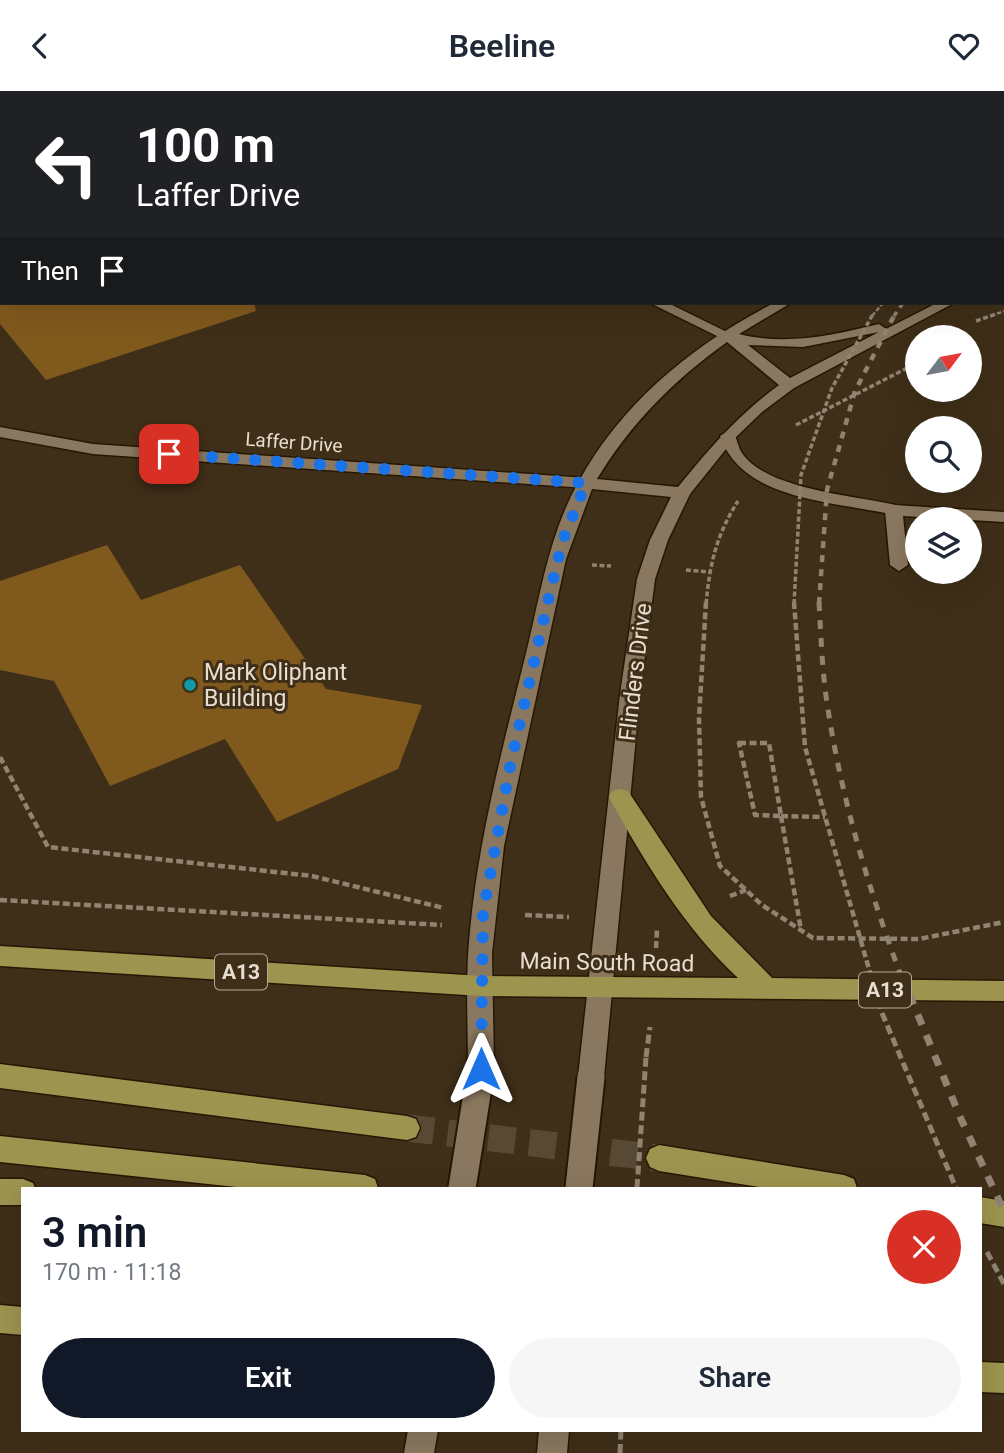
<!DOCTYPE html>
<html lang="en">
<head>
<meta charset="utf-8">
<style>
  :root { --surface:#fff; --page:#f6f6f7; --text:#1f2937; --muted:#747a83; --accent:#111827 }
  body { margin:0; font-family:Roboto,sans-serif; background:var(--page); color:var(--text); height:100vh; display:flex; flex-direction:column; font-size:26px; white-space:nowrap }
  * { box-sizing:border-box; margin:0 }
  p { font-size:23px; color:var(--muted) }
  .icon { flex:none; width:38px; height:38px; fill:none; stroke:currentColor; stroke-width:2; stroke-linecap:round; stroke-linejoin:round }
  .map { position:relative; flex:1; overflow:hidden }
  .drawer { position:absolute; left:21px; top:1096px; width:961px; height:245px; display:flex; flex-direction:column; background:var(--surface); border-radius:0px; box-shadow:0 7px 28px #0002 }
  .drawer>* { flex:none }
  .banner { position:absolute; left:0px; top:0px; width:1004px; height:214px; box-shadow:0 7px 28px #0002; background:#202124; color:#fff; overflow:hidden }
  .needle { width:46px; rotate:58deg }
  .fabs { position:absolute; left:905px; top:234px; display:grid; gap:14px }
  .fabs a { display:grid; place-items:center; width:77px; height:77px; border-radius:50%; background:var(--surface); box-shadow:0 7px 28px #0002; font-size:35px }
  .pin { position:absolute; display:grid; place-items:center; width:60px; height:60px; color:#fff; margin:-30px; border-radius:14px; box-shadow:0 4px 10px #0006 }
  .me { position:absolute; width:77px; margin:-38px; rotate:0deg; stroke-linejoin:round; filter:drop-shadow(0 0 5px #0008) }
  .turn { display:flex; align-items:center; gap:24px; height:147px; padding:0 21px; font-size:32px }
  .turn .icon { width:91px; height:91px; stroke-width:2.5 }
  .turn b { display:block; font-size:49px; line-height:60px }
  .then { display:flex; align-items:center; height:66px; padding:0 21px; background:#0003; gap:14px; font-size:26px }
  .round { display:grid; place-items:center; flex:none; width:74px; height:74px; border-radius:37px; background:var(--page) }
  .overview { display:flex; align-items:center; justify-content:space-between; height:119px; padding:0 21px }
  h1 { font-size:42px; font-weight:600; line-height:52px; color:var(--accent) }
  .action { display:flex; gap:14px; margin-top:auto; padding:14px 21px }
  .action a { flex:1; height:80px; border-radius:42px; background:var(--accent); color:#fff; font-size:28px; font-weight:600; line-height:80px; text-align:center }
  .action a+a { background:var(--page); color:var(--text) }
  header { display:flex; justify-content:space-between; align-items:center; height:91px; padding:0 21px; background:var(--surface); font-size:32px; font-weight:600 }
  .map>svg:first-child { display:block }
</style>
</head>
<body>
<header><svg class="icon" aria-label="back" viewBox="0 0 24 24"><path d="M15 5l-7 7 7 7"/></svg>Beeline<svg class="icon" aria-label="heart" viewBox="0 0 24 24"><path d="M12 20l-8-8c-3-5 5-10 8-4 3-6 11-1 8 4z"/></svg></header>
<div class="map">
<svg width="1004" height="1362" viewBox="0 0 1004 1362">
  <rect width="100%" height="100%" fill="#3f2f19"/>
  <!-- building -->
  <g fill="#80591d">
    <polygon points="0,212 254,212 256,220 46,289 0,233"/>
    <polygon points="107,454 141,509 240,474 326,598 422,614 398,678 277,731 225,648 110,695 54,590 0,579 0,490"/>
  </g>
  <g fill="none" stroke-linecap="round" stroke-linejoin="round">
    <!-- highway-tunnel -->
    <polyline stroke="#584934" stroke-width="27" stroke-dasharray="27 14" stroke-linecap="butt" points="407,1037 659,1067"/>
    <!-- lane casing -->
    <g stroke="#261702" stroke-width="3">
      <path id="lane" d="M728,340L734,342C737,348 738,356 742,362C766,399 860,405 900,415L903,419L894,424C836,410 743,411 720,345Z"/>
    </g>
    <!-- street casing -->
    <g stroke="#261702" stroke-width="3">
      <g id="street">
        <polygon points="319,0 332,0 333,2 321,2"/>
        <polygon points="650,212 668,212 733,244 726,248 721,247"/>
        <polygon points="0,336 93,353 586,387 594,392 586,397 93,363 0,346"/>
        <polygon points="894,414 1004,421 1004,431 903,425 908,474 899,480 890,474 885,419"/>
      </g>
    </g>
    <!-- secondary casing -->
    <g stroke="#261702" stroke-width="3">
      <g id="secondary">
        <rect x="1003" y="128" width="1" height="8"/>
        <rect x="1003" y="179" width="1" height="8"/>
        <path d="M774,212H791L739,243C786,255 834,244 879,233L886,238L937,212H954L794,297L762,321L734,348L690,403L668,449L655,488L640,603L604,986L600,994L591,998L582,994L578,986L620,603L637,488L650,449L671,406L592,398L566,468L504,755L492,862L494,978L490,986L481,989L472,986L468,978C468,932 465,886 470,840C479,743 505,648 528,554C541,499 550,442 578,392C622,311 693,254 774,212ZM879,241L790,287L748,254L803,256ZM727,251L779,294C739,323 709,358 678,396L597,388C631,332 674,289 727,251Z"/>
        <polygon points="408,1339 438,1339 434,1362 404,1362"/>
        <polygon points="539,1339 569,1339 567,1362 537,1362"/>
      </g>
    </g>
    <!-- highway casing -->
    <g stroke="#261702" stroke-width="3">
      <g id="highway">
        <path d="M620,698L628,700L711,825L772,887L1004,890V910L482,905L0,875V855L482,885L738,887C685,838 643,769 609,706L612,700Z"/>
        <polygon points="0,973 407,1025 416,1028 420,1037 416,1046 407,1049 0,997"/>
        <polygon points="0,1045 365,1084 375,1088 378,1097 246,1097 0,1071"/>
        <polygon points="659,1054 844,1084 854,1088 857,1097 766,1097 659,1080 650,1076 646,1067 650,1058"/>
        <polygon points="0,1088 23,1088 33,1092 35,1097 23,1097 23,1114 0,1114"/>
        <polygon points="980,1106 1004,1110 1004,1136 980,1132"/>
        <polygon points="0,1214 23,1216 23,1244 0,1242"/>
        <polygon points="980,1271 1004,1272 1004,1302 980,1301"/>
      </g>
    </g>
    <!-- path-far3 -->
    <polyline stroke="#908371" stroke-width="2.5" stroke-dasharray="4.5 2" stroke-linecap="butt" points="991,225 1004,220"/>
    <!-- path-far2 -->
    <g stroke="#908371" stroke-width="3.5" stroke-dasharray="5 2.5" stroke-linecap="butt">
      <polyline points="976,230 996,223"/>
      <polyline points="796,334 917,272"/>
      <polyline points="592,474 611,475"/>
      <polyline points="686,479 709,481"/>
      <path d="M706,513C710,472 716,445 738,410"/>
    </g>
    <!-- path-far1 -->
    <g stroke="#908371" stroke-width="4.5" stroke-dasharray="7 3.5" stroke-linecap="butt">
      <polyline points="706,511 699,627 701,706 720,775 762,814 813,847 919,848 1004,831"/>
      <polygon points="739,652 769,652 781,725 755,724"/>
      <polyline points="0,666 48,756 312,785 444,817"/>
      <polyline points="781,725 825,726"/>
      <polyline points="781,725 801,839"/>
      <polyline points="730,805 746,799"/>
      <polyline points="0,809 442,834"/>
      <polyline points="525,824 569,826"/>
      <polyline points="656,857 657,838"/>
    </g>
    <!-- path -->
    <g stroke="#908371" stroke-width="5" stroke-dasharray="9 4.5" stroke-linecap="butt">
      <polyline points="646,966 650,936"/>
      <polyline points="987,1161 1004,1193"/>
      <polyline points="620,1362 621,1339"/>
    </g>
    <!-- lane -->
    <use href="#lane" fill="#8a775f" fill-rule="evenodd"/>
    <!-- street -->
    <use href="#street" fill="#8a775f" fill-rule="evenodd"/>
    <!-- secondary -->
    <use href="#secondary" fill="#8a775f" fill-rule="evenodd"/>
    <!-- highway -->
    <use href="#highway" fill="#9c944f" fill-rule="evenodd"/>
    <!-- rail-far3 -->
    <polyline stroke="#908371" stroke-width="3.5" stroke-dasharray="5 5" stroke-linecap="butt" points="894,225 903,212"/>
    <!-- rail-far2 -->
    <polyline stroke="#908371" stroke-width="4.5" stroke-dasharray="7 7" stroke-linecap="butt" points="819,513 827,399 855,300 895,223"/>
    <!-- rail-far1 -->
    <path stroke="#908371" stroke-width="5" stroke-dasharray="9 9" stroke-linecap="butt" d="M819,511C821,545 822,579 827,612C841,706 868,796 901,885"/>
    <!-- rail -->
    <polyline stroke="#908371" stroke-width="7" stroke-dasharray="11 11" stroke-linecap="butt" points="901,883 961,1028 1004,1120"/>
    <!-- secondary-bridge casing -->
    <g stroke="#261702" stroke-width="31" stroke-linecap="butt">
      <g id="secondary-bridge">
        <polyline points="462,1097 481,978"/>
        <polyline points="579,1097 591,986"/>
      </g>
    </g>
    <!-- path-bridge-far3 -->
    <polyline stroke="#908371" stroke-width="2.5" stroke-dasharray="4.5 2" stroke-linecap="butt" points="872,225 883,212"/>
    <!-- path-bridge-far2 -->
    <polyline stroke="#908371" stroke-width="3.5" stroke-dasharray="5 2.5" stroke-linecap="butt" points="794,513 801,384 832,297 873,223"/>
    <!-- path-bridge-far1 -->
    <polyline stroke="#908371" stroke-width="4.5" stroke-dasharray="7 3.5" stroke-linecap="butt" points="794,511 805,656 871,885"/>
    <!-- path-bridge -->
    <g stroke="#908371" stroke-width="5" stroke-dasharray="9 4.5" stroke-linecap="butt">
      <polyline points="871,883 882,922 956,1097"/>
      <polyline points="637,1097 646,966"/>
    </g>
    <!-- secondary-bridge -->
    <use href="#secondary-bridge" stroke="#8a775f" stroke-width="27"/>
  </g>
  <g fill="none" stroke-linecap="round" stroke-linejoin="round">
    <!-- route -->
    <polyline stroke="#1a73e8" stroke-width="12" stroke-dasharray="0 21.6" points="169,363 586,392 563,449 551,497 511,671 483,822 481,978"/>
  </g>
  <!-- markers -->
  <circle fill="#0f9aa8" stroke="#3f2f19" stroke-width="2.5" cx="190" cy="594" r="7"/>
  <g text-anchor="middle" stroke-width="6" stroke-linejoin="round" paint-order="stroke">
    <!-- far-street labels -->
    <g font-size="19" fill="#e8ded0" stroke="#3f2f19">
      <text transform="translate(294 351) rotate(4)" y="7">Laffer Drive</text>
    </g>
    <!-- shield labels -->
    <g fill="#3f2f19" stroke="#b5aa99" stroke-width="2">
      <rect x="215" y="863.5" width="52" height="35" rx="5"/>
      <rect x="859" y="881.5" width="52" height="35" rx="5"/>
    </g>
    <g font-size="21" font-weight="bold" fill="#e8ded0">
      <text x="241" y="888">A13</text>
      <text x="885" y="906">A13</text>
    </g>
    <!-- poi labels -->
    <g font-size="23" fill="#e8ded0" stroke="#3f2f19" text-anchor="start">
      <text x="204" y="589">Mark Oliphant<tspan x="204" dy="26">Building</tspan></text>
    </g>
    <!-- street labels -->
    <g font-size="23" fill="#e8ded0" stroke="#3f2f19">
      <text transform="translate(635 581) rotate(-83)" y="8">Flinders Drive</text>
      <text transform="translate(607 871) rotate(1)" y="8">Main South Road</text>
    </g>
  </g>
</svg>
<div class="fabs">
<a><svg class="needle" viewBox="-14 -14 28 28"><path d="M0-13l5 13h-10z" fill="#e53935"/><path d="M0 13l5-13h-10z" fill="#747a83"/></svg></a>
<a><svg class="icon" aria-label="search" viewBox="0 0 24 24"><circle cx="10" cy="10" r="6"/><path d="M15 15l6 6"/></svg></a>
<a><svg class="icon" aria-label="layers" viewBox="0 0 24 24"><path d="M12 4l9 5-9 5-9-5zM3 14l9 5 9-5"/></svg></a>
</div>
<div class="pin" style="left:169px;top:363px;background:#d93025"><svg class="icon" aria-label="arrive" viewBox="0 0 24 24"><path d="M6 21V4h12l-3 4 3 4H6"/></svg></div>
<svg class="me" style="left:481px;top:978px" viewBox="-20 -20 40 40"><path d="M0-17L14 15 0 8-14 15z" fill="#1a73e8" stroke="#fff" stroke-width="4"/></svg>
<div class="banner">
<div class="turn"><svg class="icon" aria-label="left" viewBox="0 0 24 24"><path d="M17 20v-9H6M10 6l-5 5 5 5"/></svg><div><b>100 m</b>Laffer Drive</div></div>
<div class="then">Then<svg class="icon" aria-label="arrive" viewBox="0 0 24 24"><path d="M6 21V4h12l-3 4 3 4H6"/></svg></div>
</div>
<section class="drawer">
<div class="overview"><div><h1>3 min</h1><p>170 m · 11:18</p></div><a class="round" style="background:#d93025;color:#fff"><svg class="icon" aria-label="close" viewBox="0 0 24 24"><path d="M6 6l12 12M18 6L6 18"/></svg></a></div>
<div class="action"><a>Exit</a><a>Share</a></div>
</section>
</div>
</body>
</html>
